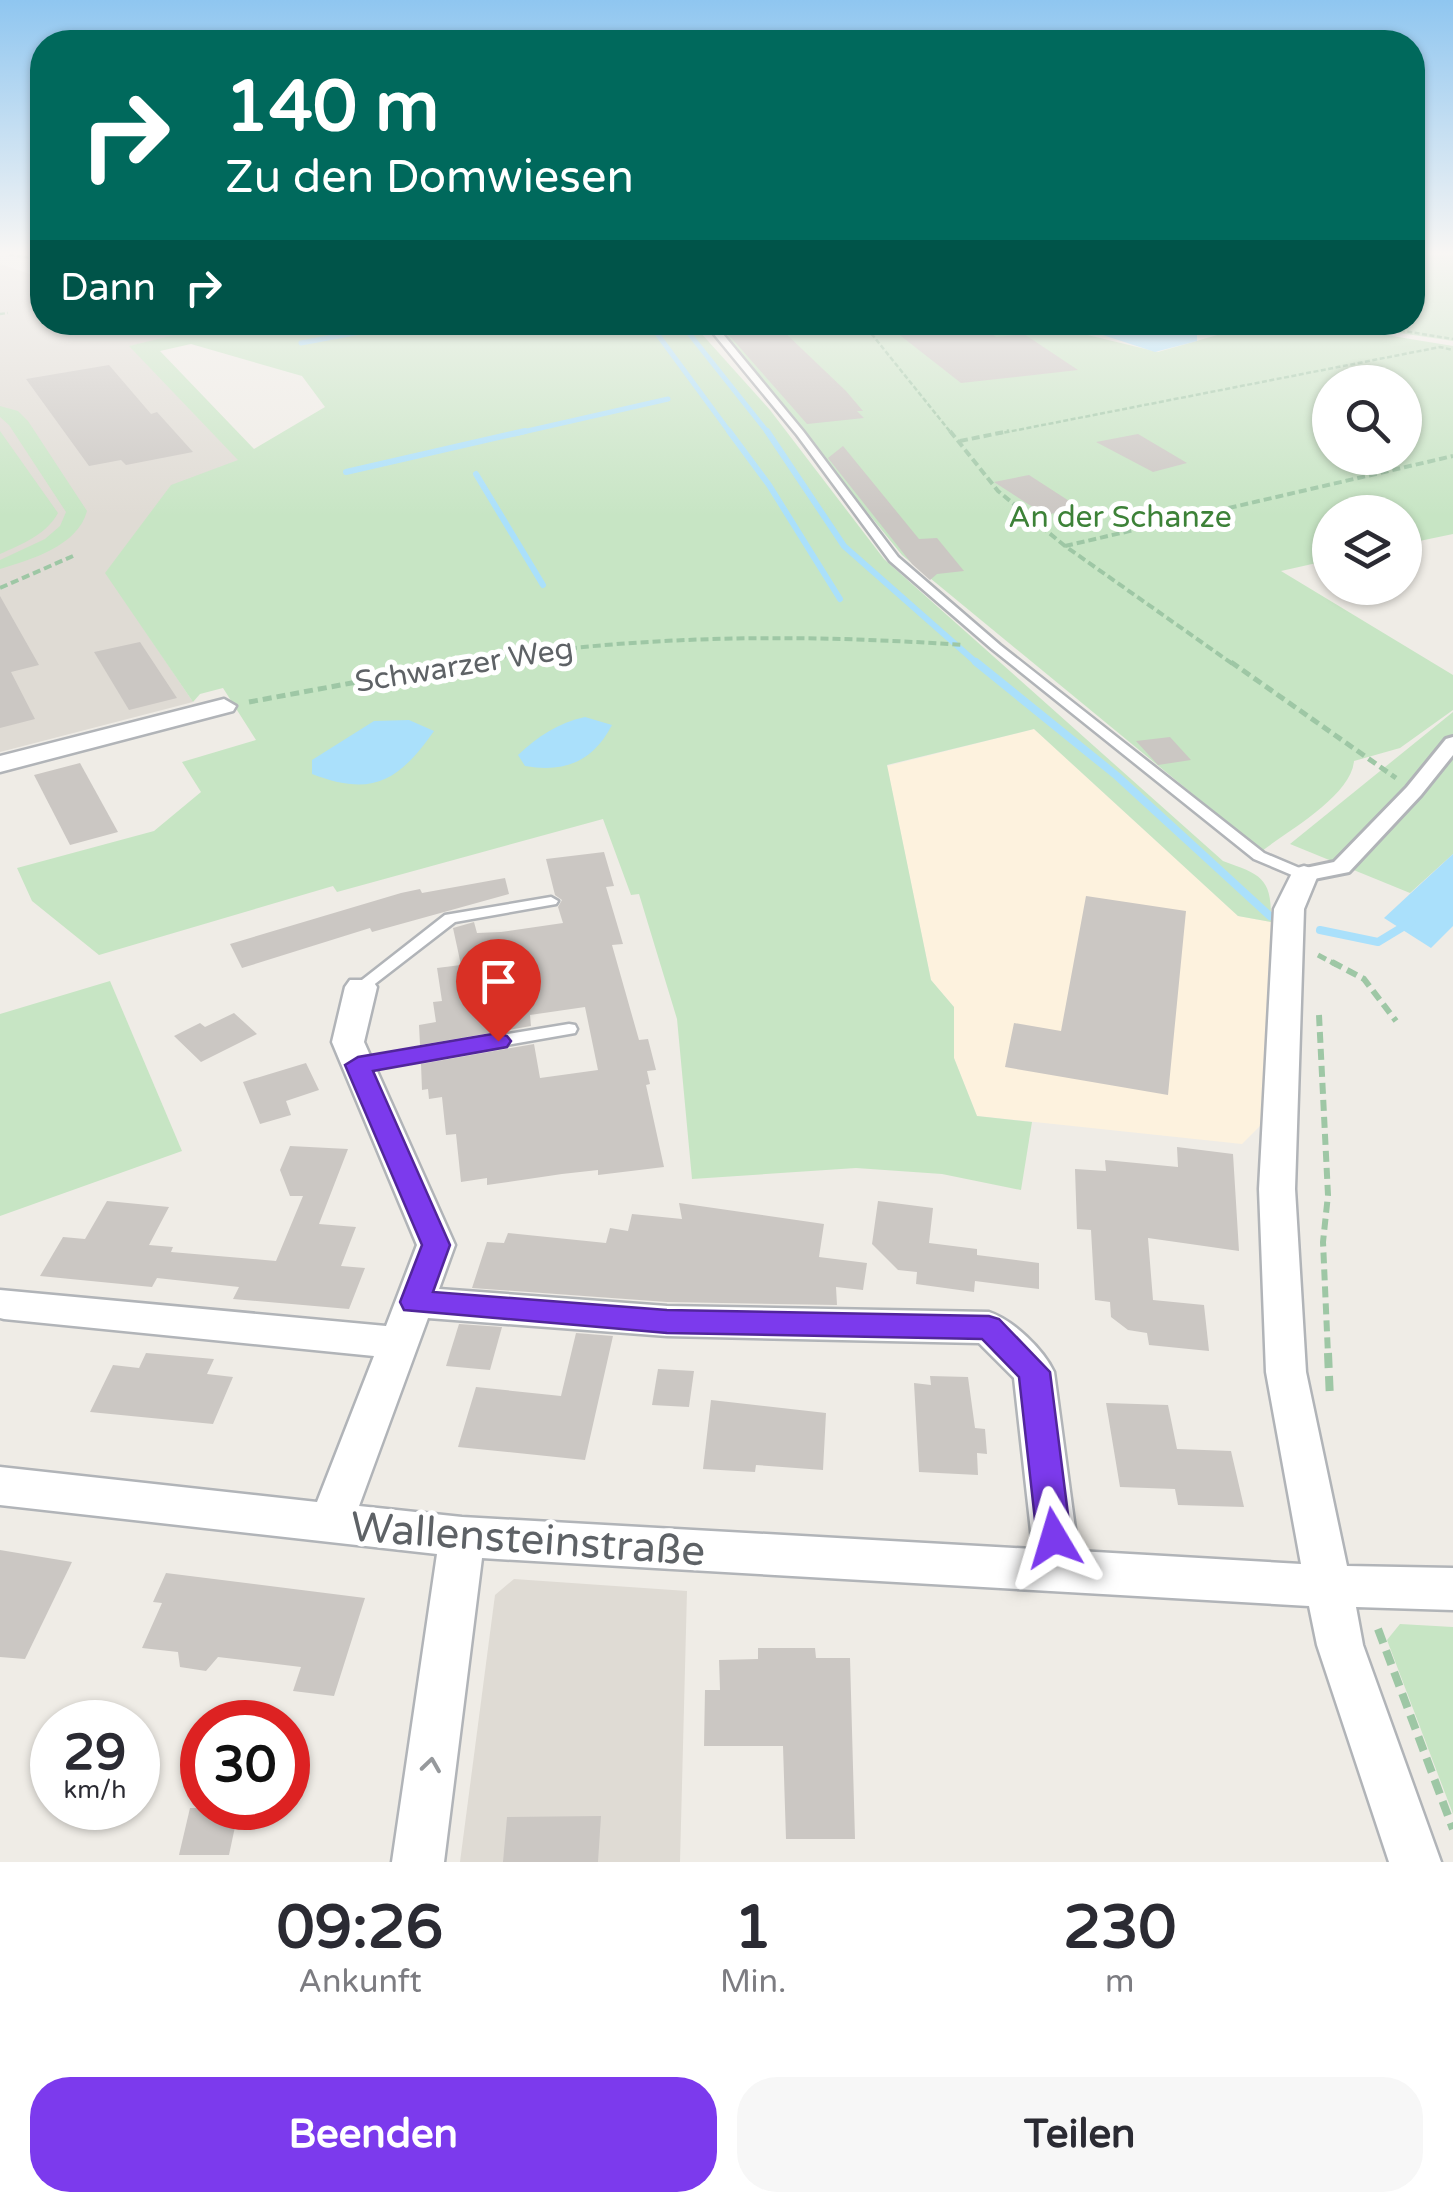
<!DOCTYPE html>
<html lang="de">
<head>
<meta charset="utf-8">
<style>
  :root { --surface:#fff; --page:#f7f7f7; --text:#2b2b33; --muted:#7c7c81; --accent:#7c3aed }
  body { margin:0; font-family:"Varela Round",sans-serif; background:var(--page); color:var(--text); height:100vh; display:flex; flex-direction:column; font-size:38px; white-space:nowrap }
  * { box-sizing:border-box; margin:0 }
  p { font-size:32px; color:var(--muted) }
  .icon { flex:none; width:55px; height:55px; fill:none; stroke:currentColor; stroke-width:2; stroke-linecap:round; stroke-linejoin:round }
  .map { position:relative; height:1862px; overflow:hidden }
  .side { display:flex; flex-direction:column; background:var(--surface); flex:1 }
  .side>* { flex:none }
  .top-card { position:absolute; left:30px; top:30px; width:1395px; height:305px; border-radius:40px; box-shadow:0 2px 8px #0004; background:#00695c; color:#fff; overflow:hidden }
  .fabs { position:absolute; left:1312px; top:365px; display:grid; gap:20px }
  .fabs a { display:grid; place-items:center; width:110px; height:110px; border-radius:50%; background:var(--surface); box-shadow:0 2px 8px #0004; font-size:50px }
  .speed { position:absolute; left:30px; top:1700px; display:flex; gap:20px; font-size:50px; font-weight:700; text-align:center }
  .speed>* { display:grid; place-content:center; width:130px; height:130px; border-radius:50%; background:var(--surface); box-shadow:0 2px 8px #0004; line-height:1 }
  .speed small { font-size:25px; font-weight:400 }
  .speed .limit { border:15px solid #d22; background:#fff; color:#111 }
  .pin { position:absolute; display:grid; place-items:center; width:85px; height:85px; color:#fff; margin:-102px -42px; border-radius:50% 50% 50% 0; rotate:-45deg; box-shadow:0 0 10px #0007 }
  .pin .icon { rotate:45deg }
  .me { position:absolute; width:110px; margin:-55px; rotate:353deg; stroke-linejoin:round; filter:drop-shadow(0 0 8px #0008) }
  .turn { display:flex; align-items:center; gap:35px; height:210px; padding:0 30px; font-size:45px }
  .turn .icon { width:130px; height:130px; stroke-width:2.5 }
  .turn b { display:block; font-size:70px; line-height:85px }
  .then { display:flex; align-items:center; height:95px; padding:0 30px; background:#0003; gap:20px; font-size:38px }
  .eta { display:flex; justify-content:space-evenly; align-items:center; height:170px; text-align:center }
  .eta b { font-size:60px; font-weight:800; line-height:70px }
  .primary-button { display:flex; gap:20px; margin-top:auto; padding:20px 30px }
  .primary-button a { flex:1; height:115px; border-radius:40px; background:var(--accent); color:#fff; font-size:40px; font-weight:800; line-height:115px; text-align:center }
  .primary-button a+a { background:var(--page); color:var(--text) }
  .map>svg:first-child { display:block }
</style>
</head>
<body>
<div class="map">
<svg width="1453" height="1862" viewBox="0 0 1453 1862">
  <rect width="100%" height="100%" fill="#efece6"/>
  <!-- commercial -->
  <polygon fill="#fdf2de" points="1034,729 1238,916 1271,922 1262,1124 1242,1144 977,1116 954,1058 954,1007 931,980 887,766"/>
  <!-- education -->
  <g fill="#dfdbd4">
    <polygon points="0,264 42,278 42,322 152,323 180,334 130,346 239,460 106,573 193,702 0,752"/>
    <polygon points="514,1579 687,1591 680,1862 460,1862 495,1595"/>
  </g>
  <!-- green -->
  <g fill="#c7e5c4" fill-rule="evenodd">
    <polygon points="1413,255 1453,255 1453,341 1332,323 1412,322"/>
    <path d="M691,322L770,410L884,559L1223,861C1262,875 1272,878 1271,922L1238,916L1034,729L887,765L931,980L954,1007V1058L977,1116L1032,1122L1021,1190L942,1174L856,1168L692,1179L677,1019L639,894L631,895L603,819L337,892L333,886L99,955L32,901L17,868L154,831L201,792L182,762L256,740L223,688L200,694L193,702L105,573L171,485L238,460L129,346L178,334L152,323ZM191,344L302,376L325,407L254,449L160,351Z"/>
    <path d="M1307,322L1453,346V534L1405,544V512H1330V560L1281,571L1453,675V710L1400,748L1354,761C1351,796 1289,830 1262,851L902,555L736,351L721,323H1038L1158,352L1259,323ZM1330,382H1405V458H1330Z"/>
    <path d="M0,406L18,411L28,421L87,511C78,546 30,560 0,569V560L45,539L60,526L66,512L9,425L0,417Z"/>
    <path d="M0,431L58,513C46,535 22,544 0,554Z"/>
    <polygon points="1453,712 1453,854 1410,893 1290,844"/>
    <polygon points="110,981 182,1151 0,1216 0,1014"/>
    <polygon points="1400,1624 1453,1627 1453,1814 1387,1640"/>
  </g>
  <!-- water -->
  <g fill="#aae0fb">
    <polygon points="1197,322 1197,341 1155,352 1066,323"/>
    <path d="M585,717L612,725C593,761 566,773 525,766L518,755C538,736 558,723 585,717Z"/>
    <path d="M409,720L434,731C398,782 372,797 312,774V760L374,721Z"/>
    <polygon points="1453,854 1453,926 1431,948 1384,918"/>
  </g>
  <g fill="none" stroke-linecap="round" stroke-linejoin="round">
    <!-- stream-far2 -->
    <g stroke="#aae0fb" stroke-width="5">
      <polyline points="658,322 658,335 731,434"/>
      <polyline points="680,322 769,434"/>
      <polyline points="301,343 414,322"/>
      <polyline points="514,434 668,399"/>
    </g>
    <!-- stream-far1 -->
    <g stroke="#aae0fb" stroke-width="6">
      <polyline points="729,431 769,485 840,599"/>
      <polyline points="767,431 844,546 979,665"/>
      <polyline points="346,472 525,431"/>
      <polyline points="476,474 543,585"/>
    </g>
    <!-- stream -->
    <g stroke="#aae0fb" stroke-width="8">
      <polyline points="976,662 1117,776 1270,916"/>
      <polyline points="1320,930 1378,942 1411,922"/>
    </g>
  </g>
  <!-- building -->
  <g fill="#cbc7c3">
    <polygon points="930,325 935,330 981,325 996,337 1024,334 1078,370 961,383 892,329"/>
    <polygon points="781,329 846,391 863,411 857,411 864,418 807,424 727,333"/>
    <polygon points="109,365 151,414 157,412 193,452 126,465 121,460 89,466 26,379"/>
    <polygon points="1138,434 1187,463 1153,472 1096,442"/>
    <polygon points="843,446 919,539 937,538 964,571 937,574 930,580 912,564 828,458"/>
    <polygon points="1029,475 1080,508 1045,515 994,482"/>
    <polygon points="0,596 39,665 11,672 35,719 0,728"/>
    <polygon points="140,642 177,698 129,710 94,652"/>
    <polygon points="1170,737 1191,760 1158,765 1136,741"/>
    <polygon points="80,763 118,832 70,845 34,775"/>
    <polygon points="604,852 614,886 606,887 623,944 612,945 639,1040 648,1039 656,1070 647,1071 650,1084 646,1085 664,1167 598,1175 598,1170 562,1174 487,1185 487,1178 461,1182 456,1134 446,1135 442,1097 429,1099 428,1089 422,1090 421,1064 534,1044 540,1078 598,1070 585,1007 530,1015 531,1026 420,1045 419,1025 436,1022 433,1002 442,1001 437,968 461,965 453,928 474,922 477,933 501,932 563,923 558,907 562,900 555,895 546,859"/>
    <polygon points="505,878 509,894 372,932 370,928 242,968 230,944 401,893 420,889 422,893"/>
    <polygon points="1086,896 1186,911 1168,1095 1005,1067 1014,1023 1061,1031"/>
    <polygon points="234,1013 257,1034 201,1062 174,1036 200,1023 205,1027"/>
    <polygon points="306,1063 319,1090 286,1101 291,1115 260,1124 243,1082"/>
    <polygon points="290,1146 348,1149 319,1224 356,1227 341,1266 365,1268 349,1309 233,1299 239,1287 157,1278 152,1287 40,1276 63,1237 85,1239 107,1201 169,1207 149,1245 173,1247 171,1252 276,1261 303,1196 290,1196 280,1170"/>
    <polygon points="1177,1147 1233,1154 1239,1251 1148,1238 1153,1300 1204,1305 1209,1351 1149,1345 1147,1333 1128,1330 1111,1317 1110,1302 1095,1300 1091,1230 1077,1229 1075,1169 1106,1171 1105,1160 1178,1167"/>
    <polygon points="878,1201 933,1208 929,1243 977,1249 977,1255 1039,1263 1039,1289 975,1281 974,1292 916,1284 917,1272 898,1270 872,1244"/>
    <polygon points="679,1203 824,1224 819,1257 867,1263 863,1290 836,1287 837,1305 667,1302 472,1288 487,1242 504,1243 508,1233 606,1243 610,1228 628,1231 632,1214 682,1219"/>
    <polygon points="459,1324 502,1327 490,1370 446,1366"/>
    <polygon points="576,1333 613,1336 585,1460 458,1447 476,1387 561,1396"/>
    <polygon points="146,1353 214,1359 207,1374 233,1377 213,1424 90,1412 113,1365 139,1368"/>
    <polygon points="658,1369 694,1371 689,1407 652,1405"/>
    <polygon points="930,1376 968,1377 975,1428 985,1429 987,1454 977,1453 978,1475 919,1472 914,1383 931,1385"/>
    <polygon points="711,1400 826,1413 823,1470 756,1465 755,1472 703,1469"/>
    <polygon points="1106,1403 1168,1405 1177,1449 1231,1451 1244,1507 1178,1505 1175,1489 1120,1487"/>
    <polygon points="0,1550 72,1562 25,1659 0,1657"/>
    <polygon points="166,1573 365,1598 334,1696 293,1691 301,1667 218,1657 206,1671 180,1667 178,1652 142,1648 162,1603 153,1602"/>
    <polygon points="758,1648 815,1648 816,1658 850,1658 855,1839 786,1839 783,1746 704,1746 705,1690 720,1690 719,1660 758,1659"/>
    <polygon points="190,1808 239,1808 229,1855 179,1855"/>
    <polygon points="601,1816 598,1862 503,1862 507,1817"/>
  </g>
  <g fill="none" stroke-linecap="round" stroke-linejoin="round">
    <!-- service casing -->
    <g stroke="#b1b4b8" stroke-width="5">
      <g id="service">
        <polygon points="704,322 713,322 803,431 898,557 1000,645 1264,853 1309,872 1311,875 1309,878 1299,878 1254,859 992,649 890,561 797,435"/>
        <polygon points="551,897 558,901 556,904 455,922 367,990 361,992 353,987 445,915"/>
        <polygon points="569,1024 575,1025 577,1029 575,1033 358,1071 352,1069 350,1065 352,1061 358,1059"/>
      </g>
    </g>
    <!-- pedestrian casing -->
    <g stroke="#b1b4b8" stroke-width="6">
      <polygon id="pedestrian" points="1453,737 1453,755 1421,795 1349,872 1304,881 1296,880 1293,875 1296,870 1334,862 1407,787 1446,739"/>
    </g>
    <!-- minor casing -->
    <g stroke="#b1b4b8" stroke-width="5">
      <g id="minor">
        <polygon points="224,699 236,706 233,711 0,772 0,756"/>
        <path d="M1304,866L1314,869L1318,875L1304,909L1295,1189L1306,1372L1347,1566L1453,1568V1610L1356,1607L1363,1645L1441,1862H1389L1317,1645L1309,1606L482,1558L444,1862H392L437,1554L0,1505V1467L317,1502L374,1356L4,1319L0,1318V1290L386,1326L417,1245L332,1042L345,987L350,980H372L377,987L364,1042L455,1245L439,1289L667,1306L989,1312C1013,1320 1043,1349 1054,1372L1078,1551L1301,1564L1266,1372L1259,1189L1274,909L1294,869ZM428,1318L667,1336L979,1343L1014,1378L1033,1549L462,1517L359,1506Z"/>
      </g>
    </g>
    <!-- path-far4 -->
    <g stroke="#9ec7a5" stroke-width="2.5" stroke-dasharray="5 2.5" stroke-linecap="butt">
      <polyline points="9,255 42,259"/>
      <polyline points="0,314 8,313"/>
      <polyline points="862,322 952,434"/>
      <polyline points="1348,322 1453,339"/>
      <polyline points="997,434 1440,347 1453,350"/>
    </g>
    <!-- path-far3 -->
    <g stroke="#9ec7a5" stroke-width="4" stroke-dasharray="8 4" stroke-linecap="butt">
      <polyline points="950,431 998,491 1065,546 1234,665"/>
      <polyline points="960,441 1009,431"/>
      <polyline points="1065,546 1453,456"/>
      <polyline points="0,588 73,556"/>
      <path d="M450,665C621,635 790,633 963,645"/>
    </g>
    <!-- path-far2 -->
    <g stroke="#9ec7a5" stroke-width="5" stroke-dasharray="9 5" stroke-linecap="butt">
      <polyline points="1231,662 1396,778"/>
      <polyline points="249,702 465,662"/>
      <polyline points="1318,955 1337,965"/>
    </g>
    <!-- path-far1 -->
    <g stroke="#9ec7a5" stroke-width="6" stroke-dasharray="11 6" stroke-linecap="butt">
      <polyline points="1332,962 1364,979 1396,1021"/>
      <polyline points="1319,1015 1328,1195 1323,1242 1328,1355"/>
    </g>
    <!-- path -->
    <g stroke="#9ec7a5" stroke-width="8" stroke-dasharray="15 8" stroke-linecap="butt">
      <polyline points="1328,1353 1330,1399"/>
      <polyline points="1378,1629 1453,1829"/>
    </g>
    <!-- service -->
    <use href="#service" fill="#fff" fill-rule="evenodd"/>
    <!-- pedestrian -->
    <use href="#pedestrian" fill="#fff" fill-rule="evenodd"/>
    <!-- minor -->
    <use href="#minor" fill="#fff" fill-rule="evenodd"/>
  </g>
  <!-- one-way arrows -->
  <defs><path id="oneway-chevron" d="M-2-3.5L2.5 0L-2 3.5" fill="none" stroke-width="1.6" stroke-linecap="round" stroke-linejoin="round" transform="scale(2.5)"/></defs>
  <use stroke="#96999c" href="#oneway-chevron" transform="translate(431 1765) rotate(-82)"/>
  <!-- sky -->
  <linearGradient id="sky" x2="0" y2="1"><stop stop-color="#8fc6f0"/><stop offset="0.49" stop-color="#f8f6f4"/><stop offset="1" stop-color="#f8f6f4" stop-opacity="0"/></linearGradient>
  <rect width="1453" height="516" fill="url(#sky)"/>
  <!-- route -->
  <polygon fill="#7c3aed" stroke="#51269a" stroke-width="2.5" points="498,1033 507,1036 511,1041 507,1047 373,1071 450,1245 433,1292 667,1310 989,1316 999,1319 1050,1372 1071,1538 1066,1549 1054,1553 1042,1549 1037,1538 1019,1377 982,1339 667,1333 404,1310 400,1302 422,1245 345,1065 358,1057"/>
  <g text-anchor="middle" stroke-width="10" stroke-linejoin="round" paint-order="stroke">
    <!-- far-park labels -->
    <g font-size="30" fill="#3d8238" stroke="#fff">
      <text x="1120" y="527">An der Schanze</text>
    </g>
    <!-- far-street labels -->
    <g font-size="30" fill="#5e6266" stroke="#fff">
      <text transform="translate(464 665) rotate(-9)" y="10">Schwarzer Weg</text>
    </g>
    <!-- near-street labels -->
    <g font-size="42" fill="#5e6266" stroke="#fff">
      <text transform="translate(528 1538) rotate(4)" y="15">Wallensteinstraße</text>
    </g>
  </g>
</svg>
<div class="fabs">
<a><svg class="icon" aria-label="search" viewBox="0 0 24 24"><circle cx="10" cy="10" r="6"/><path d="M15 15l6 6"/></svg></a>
<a><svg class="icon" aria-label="layers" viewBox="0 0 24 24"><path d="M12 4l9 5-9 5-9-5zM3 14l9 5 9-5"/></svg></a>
</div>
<div class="speed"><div>29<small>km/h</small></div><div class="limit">30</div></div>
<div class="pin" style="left:498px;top:1041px;background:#d93025"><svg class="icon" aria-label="arrive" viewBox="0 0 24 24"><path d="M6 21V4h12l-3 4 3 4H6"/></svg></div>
<svg class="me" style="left:1054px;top:1538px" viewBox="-20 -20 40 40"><path d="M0-17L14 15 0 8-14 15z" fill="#7c3aed" stroke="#fff" stroke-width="4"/></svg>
<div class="top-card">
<div class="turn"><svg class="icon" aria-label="right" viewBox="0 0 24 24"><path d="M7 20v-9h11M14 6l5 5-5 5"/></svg><div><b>140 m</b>Zu den Domwiesen</div></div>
<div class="then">Dann<svg class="icon" aria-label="right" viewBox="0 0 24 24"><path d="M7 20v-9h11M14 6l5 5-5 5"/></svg></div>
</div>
</div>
<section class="side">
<div class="eta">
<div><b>09:26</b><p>Ankunft</p></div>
<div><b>1</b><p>Min.</p></div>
<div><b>230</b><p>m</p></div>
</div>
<div class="primary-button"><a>Beenden</a><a>Teilen</a></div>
</section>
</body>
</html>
